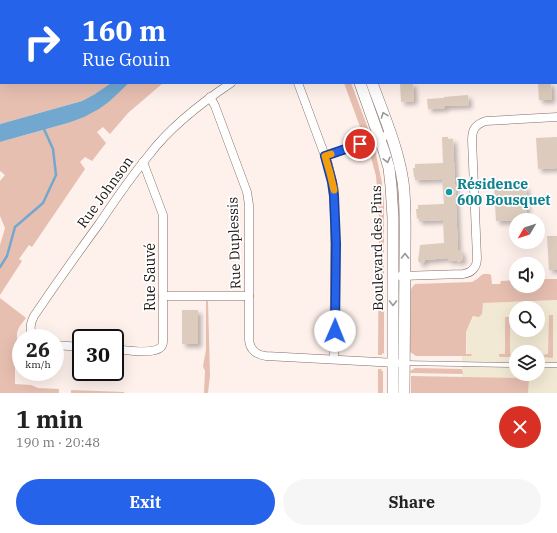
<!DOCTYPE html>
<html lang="en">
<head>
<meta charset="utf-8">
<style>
  :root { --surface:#fff; --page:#f6f6f6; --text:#222; --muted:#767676; --accent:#2563eb }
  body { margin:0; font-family:"IBM Plex Serif",serif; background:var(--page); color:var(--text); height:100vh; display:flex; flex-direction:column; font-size:15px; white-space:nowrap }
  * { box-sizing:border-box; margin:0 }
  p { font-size:13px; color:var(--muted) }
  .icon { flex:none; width:22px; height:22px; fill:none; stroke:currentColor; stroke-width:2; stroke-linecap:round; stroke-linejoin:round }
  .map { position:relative; height:393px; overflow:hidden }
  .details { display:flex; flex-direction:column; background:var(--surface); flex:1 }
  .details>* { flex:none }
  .top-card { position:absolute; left:0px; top:0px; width:557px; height:84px; box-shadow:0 4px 16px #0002; background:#2563eb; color:#fff; overflow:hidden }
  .needle { width:26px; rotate:231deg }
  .buttons { position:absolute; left:509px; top:213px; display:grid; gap:8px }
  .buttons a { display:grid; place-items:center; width:36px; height:36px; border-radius:50%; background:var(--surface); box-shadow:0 4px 16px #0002; font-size:20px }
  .speed { position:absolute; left:12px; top:329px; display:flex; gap:8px; font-size:20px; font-weight:700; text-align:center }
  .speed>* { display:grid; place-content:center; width:52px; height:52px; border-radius:50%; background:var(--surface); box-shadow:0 4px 16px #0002; line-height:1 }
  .speed small { font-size:10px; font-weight:400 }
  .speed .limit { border:2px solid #111; border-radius:6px; background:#fff; color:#111 }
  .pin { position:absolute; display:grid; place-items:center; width:34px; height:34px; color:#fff; margin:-17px; border:2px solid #fff; border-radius:50%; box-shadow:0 1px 4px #0007 }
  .me { position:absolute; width:44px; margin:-22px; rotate:1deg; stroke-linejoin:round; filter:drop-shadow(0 0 3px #0008) }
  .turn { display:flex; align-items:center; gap:14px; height:84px; padding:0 16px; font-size:18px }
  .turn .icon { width:52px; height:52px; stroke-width:2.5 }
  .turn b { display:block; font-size:28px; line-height:34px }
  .round { display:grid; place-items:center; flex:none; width:42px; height:42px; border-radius:21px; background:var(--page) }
  .headline { display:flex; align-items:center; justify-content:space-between; height:68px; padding:0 16px }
  h1 { font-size:24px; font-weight:700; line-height:30px }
  .action { display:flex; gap:8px; margin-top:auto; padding:8px 16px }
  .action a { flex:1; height:46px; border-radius:24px; background:var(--accent); color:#fff; font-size:16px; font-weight:700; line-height:46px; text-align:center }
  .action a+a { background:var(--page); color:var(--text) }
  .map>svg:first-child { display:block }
</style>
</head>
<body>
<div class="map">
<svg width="557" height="393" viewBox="0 0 557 393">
  <defs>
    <filter id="shadow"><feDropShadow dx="3.5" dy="3.5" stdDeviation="2" flood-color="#0004"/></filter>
  </defs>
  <rect width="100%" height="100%" fill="#fef0eb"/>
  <!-- commercial -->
  <path fill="#f1e9d3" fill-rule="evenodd" d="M557,300V393H528V378L462,377V356H467L466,332L474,316L483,303ZM516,308H538V330H516ZM516,352H538V374H516Z"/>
  <!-- green -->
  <g fill="#e7bfb1">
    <polygon points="0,0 225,0 223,1 1,1 1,83 111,83 95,94 82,101 0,124"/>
    <polygon points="129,83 163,83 128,113 110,134 103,127 97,132 106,143 92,161 85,157 80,162 85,169 32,247 29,245 19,259 22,261 0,295 0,245 5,228 0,216 0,181 5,175 0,171 0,142 68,123 110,101"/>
    <polygon points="344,83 351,83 369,131 363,135"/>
    <polygon points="391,147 400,186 400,265 398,265 388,149"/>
    <polygon points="373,149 375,150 382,183 384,203 384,353 382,354 382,355 378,355 379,223 378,200 376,176 369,150"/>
    <path d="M483,274H489L491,275L492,284H500L501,281L516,280V286H538V279H557V300L483,303L482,314L479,317L473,316L466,332V354H472L471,356H416L410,352L411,292C411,288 412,287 415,284L472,282L477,279Z"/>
    <path d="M0,298L26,318C19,327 14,332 19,344L15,346V384L31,385L38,388L59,389V393H67H0Z"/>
    <polygon points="206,301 208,301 210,376 208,393 204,393 205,371 203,366 206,350"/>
    <polygon points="549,315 553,315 553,357 552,358 544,357 543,355 548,354"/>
    <polygon points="505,317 510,317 510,354 516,354 513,357 500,357 499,356 499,354 505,354"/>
    <polygon points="415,368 462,369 463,374 411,373 410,371 412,370"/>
    <polygon points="378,369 382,369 381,371 383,371 383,393 378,393"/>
    <polygon points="411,376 529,378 528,393 411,393"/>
    <polygon points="71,390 124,392 124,393 71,393"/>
  </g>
  <!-- water -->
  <polygon fill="#72a8d0" points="111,83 129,83 110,101 99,109 84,117 68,123 0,142 0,124 82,101 95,94"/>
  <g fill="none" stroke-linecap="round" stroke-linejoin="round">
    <!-- stream -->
    <polyline stroke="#72a8d0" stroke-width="2.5" points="0,267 7,256 15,227 43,203 56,175 53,149 43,127"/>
  </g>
  <!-- building -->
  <g fill="#ddccbd" filter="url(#shadow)">
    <polygon points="400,83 413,83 414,101 401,102"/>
    <polygon points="538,83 551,83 552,100 539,100"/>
    <polygon points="468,95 469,105 445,106 445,108 428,109 427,99 444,98 444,97"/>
    <polygon points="442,137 448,137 448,139 453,139 458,250 461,250 463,259 461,261 458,262 457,260 448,261 448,258 425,260 423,263 420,263 418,261 420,245 444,243 443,220 419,221 419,218 417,219 416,209 418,209 418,205 444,204 442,179 415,180 415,177 414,177 413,168 415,168 415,164 443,163"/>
    <polygon points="557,137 557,168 538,169 536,138"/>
    <polygon points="526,186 527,220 496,221 494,187"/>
    <polygon points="547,236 557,236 557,270 549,270"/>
    <rect x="182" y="310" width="16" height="34"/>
  </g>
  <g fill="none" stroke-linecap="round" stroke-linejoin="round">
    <!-- lane casing -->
    <g stroke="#826e67" stroke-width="5">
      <g id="lane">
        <polyline points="404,363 516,365"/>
        <polyline points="538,365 557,365"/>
      </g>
    </g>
    <!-- street casing -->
    <g stroke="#826e67" stroke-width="9">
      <g id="street">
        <polyline points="401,1 401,0"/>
        <polyline points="298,83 328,164 334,189 335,243 334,359"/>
        <path d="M210,97L215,106L247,192L249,205V340C250,350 257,355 266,356L397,363"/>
        <polyline points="325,156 391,134"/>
        <path d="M401,276L463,274C472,273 477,267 477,258L472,140C472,129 476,124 486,121L557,117"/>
        <polyline points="163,296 249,296"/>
        <path d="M34,338C29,330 30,324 34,316C55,285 77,254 99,224C115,200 131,177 149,155C171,126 201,103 231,83"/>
        <polyline points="55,345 81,347"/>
        <path d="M115,349C125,350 154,355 161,347C163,345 163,344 163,341V215L143,162"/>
      </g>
    </g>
    <!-- secondary casing -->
    <g stroke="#826e67" stroke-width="12">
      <g id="secondary">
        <polyline points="331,0 332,1"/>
        <polyline points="342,0 343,1"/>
        <polyline points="556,18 557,18"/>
        <polyline points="360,83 384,151 389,168 391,186 393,218 393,393"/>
        <path d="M372,83C384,116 398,148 403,182C406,205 405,229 405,252C405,299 404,346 404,393"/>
      </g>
    </g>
    <!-- lane -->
    <use href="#lane" stroke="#fff" stroke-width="4"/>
    <!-- street -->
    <use href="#street" stroke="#fff" stroke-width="8"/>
    <!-- secondary -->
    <use href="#secondary" stroke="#fff" stroke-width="11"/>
  </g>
  <!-- one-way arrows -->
  <defs><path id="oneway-chevron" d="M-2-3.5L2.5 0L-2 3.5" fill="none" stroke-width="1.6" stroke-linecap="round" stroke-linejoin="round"/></defs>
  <g stroke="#999694">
    <use href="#oneway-chevron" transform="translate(384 115) rotate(-110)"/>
    <use href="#oneway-chevron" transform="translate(387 160) rotate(76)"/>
    <use href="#oneway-chevron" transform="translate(405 256) rotate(-90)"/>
    <use href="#oneway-chevron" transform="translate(393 303) rotate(90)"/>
  </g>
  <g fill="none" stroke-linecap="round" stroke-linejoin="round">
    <!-- route casing -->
    <g stroke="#184099" stroke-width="10">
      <polyline id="route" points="335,331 336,244 334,196 332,182 325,156 360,144"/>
    </g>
    <!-- route -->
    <use href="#route" stroke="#2563eb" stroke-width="7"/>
    <!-- slow -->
    <polyline stroke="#f59e0b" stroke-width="7" points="331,154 325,156 330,173 334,190"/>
  </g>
  <!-- markers -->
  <circle fill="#0f9aa8" stroke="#fff" stroke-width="1.5" cx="449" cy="192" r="4"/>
  <g text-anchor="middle" stroke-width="3.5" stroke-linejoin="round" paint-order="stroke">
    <!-- culture labels -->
    <g font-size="14" font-weight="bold" fill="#0d838f" stroke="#fff" text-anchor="start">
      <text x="457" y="189">Résidence<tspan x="457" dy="16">600 Bousquet</tspan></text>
    </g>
    <!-- street labels -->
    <g font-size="14" fill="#1d1512" stroke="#fff">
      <text transform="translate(105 192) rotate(-54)" y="5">Rue Johnson</text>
      <text transform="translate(234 243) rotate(-92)" y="5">Rue Duplessis</text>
      <text transform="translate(377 248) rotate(-91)" y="5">Boulevard des Pins</text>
      <text transform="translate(150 277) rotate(-90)" y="5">Rue Sauvé</text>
    </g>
  </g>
</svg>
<div class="buttons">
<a><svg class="needle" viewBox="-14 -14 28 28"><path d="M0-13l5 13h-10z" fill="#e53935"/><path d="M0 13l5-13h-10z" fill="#767676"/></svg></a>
<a><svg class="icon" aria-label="sound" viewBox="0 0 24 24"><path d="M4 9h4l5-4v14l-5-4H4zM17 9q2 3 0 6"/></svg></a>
<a><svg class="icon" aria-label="search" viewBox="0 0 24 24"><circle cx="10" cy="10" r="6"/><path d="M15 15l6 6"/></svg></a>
<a><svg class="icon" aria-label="layers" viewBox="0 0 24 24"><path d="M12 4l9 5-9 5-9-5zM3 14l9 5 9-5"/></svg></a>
</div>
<div class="speed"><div>26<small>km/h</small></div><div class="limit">30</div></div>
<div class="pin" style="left:360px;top:144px;background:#d93025"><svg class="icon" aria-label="arrive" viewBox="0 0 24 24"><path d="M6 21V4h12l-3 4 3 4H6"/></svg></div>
<svg class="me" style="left:335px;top:331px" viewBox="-20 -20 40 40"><circle r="19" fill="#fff"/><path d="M0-13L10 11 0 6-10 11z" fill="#2563eb"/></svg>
<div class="top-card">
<div class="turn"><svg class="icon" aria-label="right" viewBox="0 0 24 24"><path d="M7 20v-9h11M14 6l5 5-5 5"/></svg><div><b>160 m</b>Rue Gouin</div></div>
</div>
</div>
<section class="details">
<div class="headline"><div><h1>1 min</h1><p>190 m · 20:48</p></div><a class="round" style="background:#d93025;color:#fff"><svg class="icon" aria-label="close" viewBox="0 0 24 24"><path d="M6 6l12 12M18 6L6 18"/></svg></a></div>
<div class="action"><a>Exit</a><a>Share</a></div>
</section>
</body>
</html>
